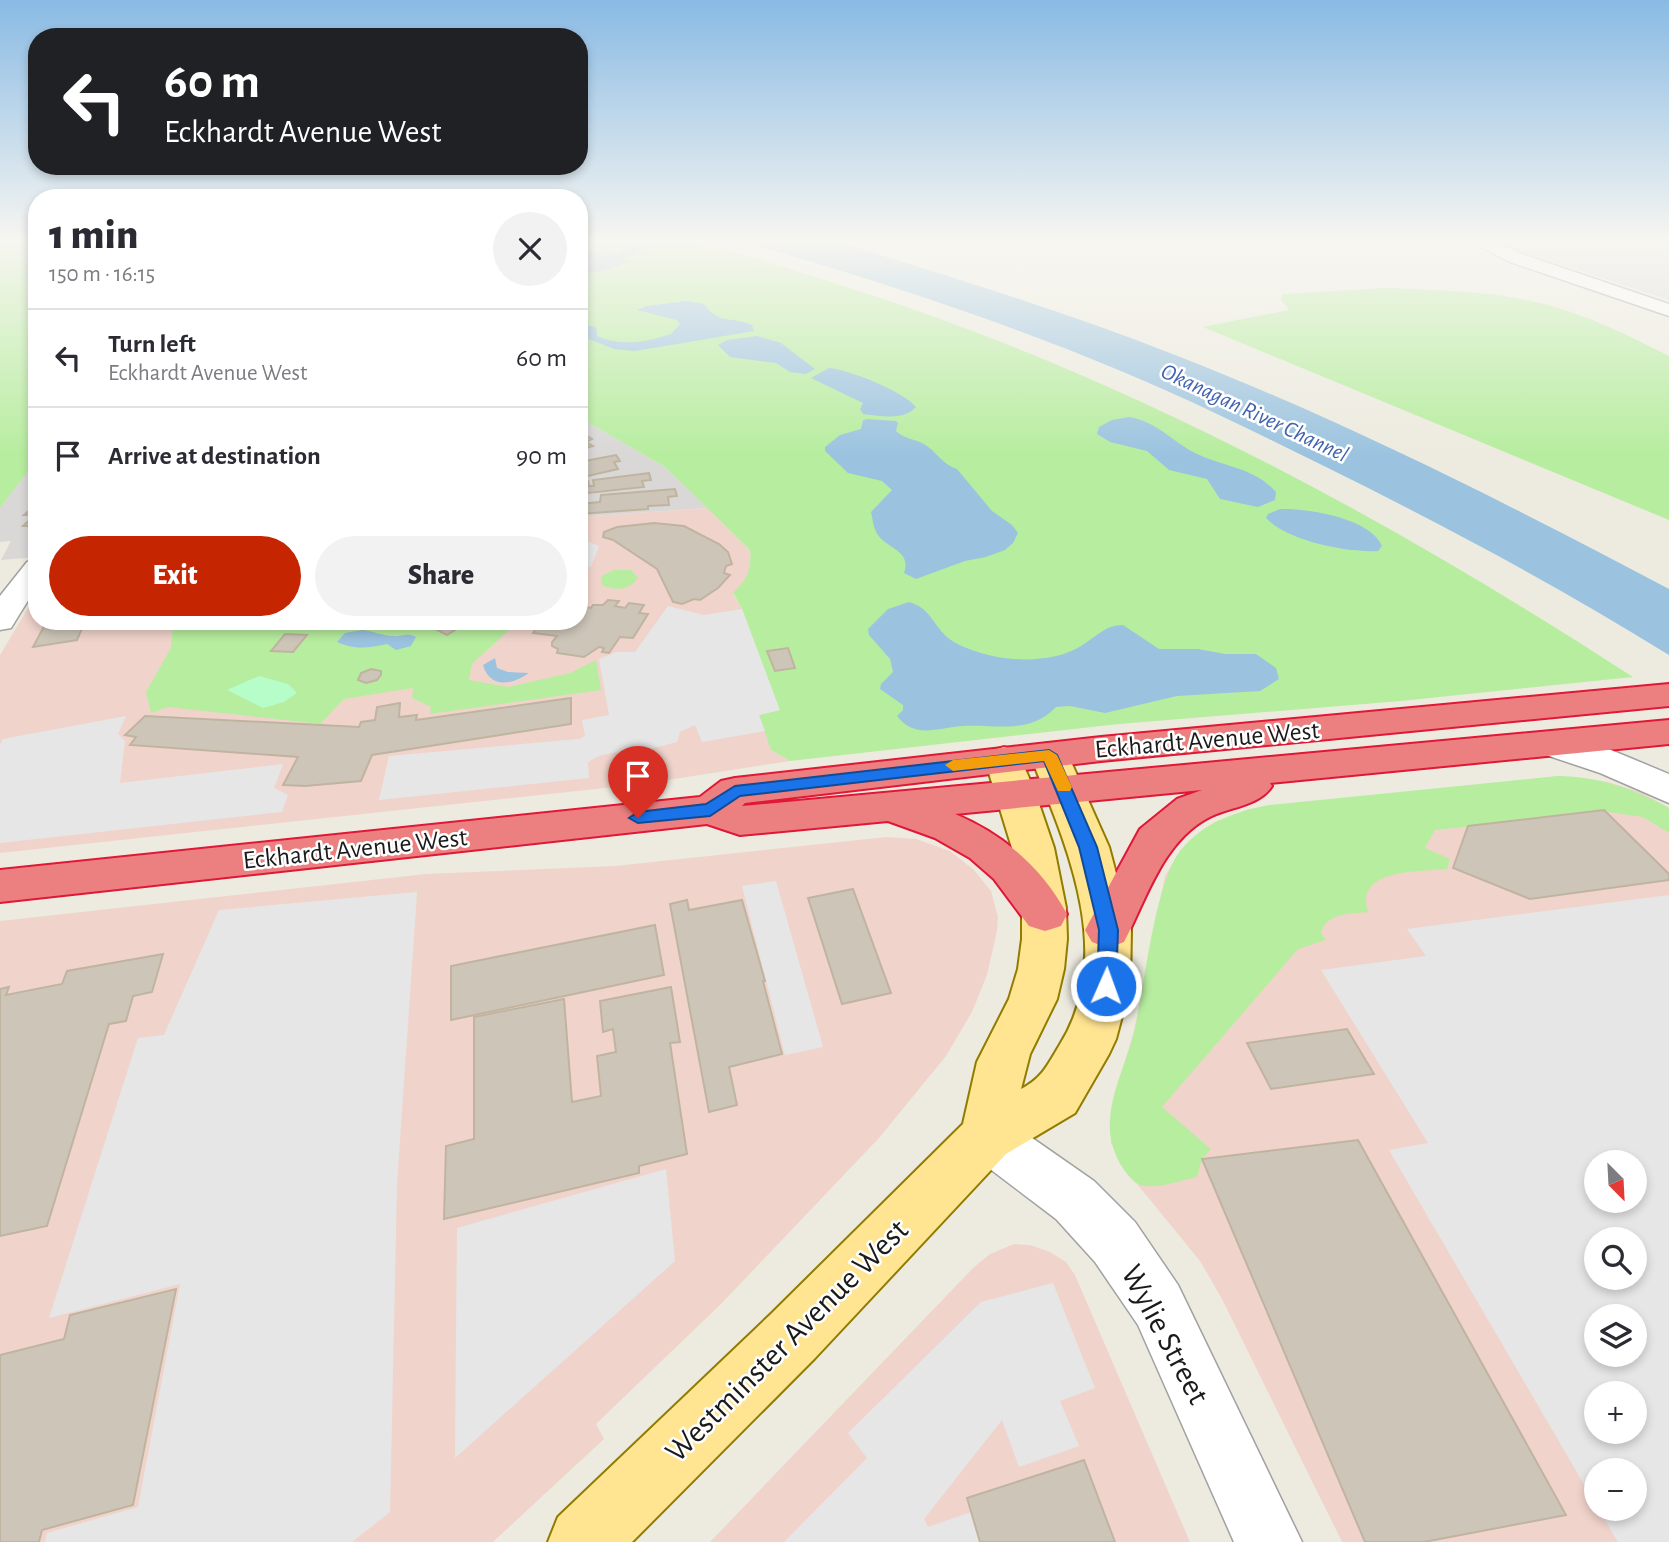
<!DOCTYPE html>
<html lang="en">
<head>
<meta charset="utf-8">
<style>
  :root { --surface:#fff; --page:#f2f2f3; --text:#2b2b33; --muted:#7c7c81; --line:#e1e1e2; --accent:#c52500 }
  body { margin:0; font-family:"Alegreya Sans",sans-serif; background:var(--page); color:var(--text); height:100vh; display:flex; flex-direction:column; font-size:26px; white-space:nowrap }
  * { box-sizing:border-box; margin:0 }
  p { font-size:23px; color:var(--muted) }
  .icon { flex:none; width:38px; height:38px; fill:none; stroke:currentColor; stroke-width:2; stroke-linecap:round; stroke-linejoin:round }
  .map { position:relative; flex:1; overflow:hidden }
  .details { position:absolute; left:28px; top:189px; width:560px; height:441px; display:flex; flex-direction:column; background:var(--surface); border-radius:28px; box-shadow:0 4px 10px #0003 }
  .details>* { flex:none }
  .guide { position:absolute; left:28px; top:28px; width:560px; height:147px; border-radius:28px; box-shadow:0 4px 10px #0003; background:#202124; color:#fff; overflow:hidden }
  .needle { width:46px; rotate:156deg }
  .tools { position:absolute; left:1584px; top:1150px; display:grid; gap:14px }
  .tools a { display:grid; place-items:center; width:63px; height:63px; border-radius:50%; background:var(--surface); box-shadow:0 4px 10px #0003; font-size:35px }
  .pin { position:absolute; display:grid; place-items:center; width:60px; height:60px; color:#fff; margin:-72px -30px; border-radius:50% 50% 50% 0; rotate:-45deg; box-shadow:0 0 7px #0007 }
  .pin .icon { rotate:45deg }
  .me { position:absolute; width:77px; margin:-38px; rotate:2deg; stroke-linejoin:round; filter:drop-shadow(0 0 5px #0008) }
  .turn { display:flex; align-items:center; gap:24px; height:147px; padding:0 21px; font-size:32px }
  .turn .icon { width:91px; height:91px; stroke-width:2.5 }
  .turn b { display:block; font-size:49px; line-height:60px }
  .round { display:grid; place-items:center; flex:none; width:74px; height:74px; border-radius:37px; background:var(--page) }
  .head { display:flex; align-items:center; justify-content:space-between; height:119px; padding:0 21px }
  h1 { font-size:42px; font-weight:800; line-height:52px }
  .action { display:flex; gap:14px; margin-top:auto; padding:14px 21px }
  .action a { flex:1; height:80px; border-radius:42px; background:var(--accent); color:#fff; font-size:28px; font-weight:800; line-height:80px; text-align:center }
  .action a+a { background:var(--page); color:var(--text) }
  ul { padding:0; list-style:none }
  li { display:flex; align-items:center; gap:21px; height:98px; padding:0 21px; border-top:2px solid var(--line) }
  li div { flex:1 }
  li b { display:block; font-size:26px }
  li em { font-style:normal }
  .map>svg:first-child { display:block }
</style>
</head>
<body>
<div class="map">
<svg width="1669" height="1542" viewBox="0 0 1669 1542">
  <rect width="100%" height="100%" fill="#edebdf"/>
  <!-- residential -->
  <g fill="#d9d8d7">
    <polygon points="1483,239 1669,239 1669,300"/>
    <polygon points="579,417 665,467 707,508 579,517"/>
    <polygon points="37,459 37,557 1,560 11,541 0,542 0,508"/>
  </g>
  <!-- commercial -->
  <g fill="#f0d4cc" fill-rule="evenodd">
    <polygon points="707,508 750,550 751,562 746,581 733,594 742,609 771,750 790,761 642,784 0,853 0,655 37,593 37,621 579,621 579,517"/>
    <path d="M1558,776L1608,782L1643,793L1669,808V1542H1342L1222,1299L1200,1261L1128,1173L1111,1143L1112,1105L1134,1031L1165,876L1180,851L1197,834L1215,822L1249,809ZM1596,1162H1634V1200H1596ZM1596,1239H1634V1278H1596ZM1596,1316H1634V1354H1596ZM1596,1393H1634V1432H1596ZM1596,1470H1634V1508H1596Z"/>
    <polygon points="886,837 916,839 950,851 974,870 991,891 998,917 997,931 987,975 972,1012 946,1056 879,1138 721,1304 596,1424 604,1439 493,1542 0,1542 0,921 426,874 615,866"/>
    <polygon points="1014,1244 1030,1245 1050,1252 1066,1262 1075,1275 1190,1542 710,1542 974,1267 990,1254"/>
  </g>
  <!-- grass -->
  <g fill="#b7ed9f">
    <polygon points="0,239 37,239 37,459 0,508"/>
    <path d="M579,239C611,239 647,234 678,240C738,250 798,272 856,290C1132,379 1391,520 1633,677L1401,701L1119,724L790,761L771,750L759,715L779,710L742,609L733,593C747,580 752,569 750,550L665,467L579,417Z"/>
    <path d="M1386,288C1437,290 1490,291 1540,303C1585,314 1628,335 1669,356V520L1203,327L1289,310L1281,300L1283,294Z"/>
    <path d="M614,570H631L638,578C629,591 614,591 602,585L601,576Z"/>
    <polygon points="173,621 525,621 509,630 472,664 469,680 508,687 570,673 596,660 601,690 430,714 431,707 412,698 413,688 344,699 320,724 168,707 151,713 146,692 171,648"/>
    <path d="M1558,776C1599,777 1633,788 1669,808V833L1643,817L1608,812L1435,830L1425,848L1450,859L1447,869C1420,872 1354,868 1368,912C1352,914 1326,912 1321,933L1326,940L1298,949L1162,1107L1211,1149L1202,1159L1197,1177C1181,1180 1148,1193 1135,1182C1118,1167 1108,1142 1110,1120C1112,1088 1128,1059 1135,1028C1145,984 1155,881 1181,850C1204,822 1235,812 1269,805Z"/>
  </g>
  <!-- park -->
  <polygon fill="#b6fdc9" points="259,676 288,684 297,693 284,702 263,708 227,690"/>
  <!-- parking -->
  <g fill="#e6e6e6" fill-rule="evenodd">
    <polygon points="579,531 588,531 587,541 599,546 591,567 579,566"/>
    <polygon points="668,606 704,615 742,609 780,710 759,715 765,731 702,742 695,725 680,732 677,742 642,751 633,748 599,756 588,762 589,778 379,800 389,756 579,739 585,736 582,720 609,715 599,659 616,652 635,652"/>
    <polygon points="126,716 118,734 125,741 120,783 283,764 274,788 288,795 282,812 0,843 0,744 3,739"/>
    <polygon points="776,881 823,1047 785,1055 742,886"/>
    <polygon points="417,892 397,1184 390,1512 352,1542 45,1542 47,1533 138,1507 180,1284 49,1318 138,1038 164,1035 219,910"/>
    <path d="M1669,895V1542H1618L1598,1509L1634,1508V1470H1596V1505L1389,1150L1428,1143L1321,970L1426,956L1407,929ZM1634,1162V1200H1596V1162ZM1634,1239V1278H1596V1239ZM1634,1316V1354H1596V1316ZM1634,1393V1432H1596V1393Z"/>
    <polygon points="666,1169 675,1261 455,1458 457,1228"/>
    <polygon points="1053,1283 1095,1388 1060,1401 1079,1446 1019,1467 1002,1420 924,1519 928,1527 971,1512 979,1542 784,1542 867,1458 848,1433 981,1302"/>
  </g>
  <!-- water -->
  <g fill="#9bc3df">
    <polygon points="593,239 638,239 646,246 635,255 624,258 626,263 601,271 579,274 579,251 604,255 622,253 622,248"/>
    <path d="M736,239H823L848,245C958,279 1068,313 1175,355C1345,421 1508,504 1669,589V655C1558,586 1443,525 1326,467C1257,433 1187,398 1116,369C992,317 865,277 736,239Z"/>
    <path d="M687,301L704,304C718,325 732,316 752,325L754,331L635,351L614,349L579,335V325L582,324L596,327L597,336C621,347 647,342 671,334L680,324L677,320L637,310L647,306Z"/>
    <polygon points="757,336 781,343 815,369 806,374 790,372 776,363 730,357 718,345 727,340"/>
    <path d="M829,368C850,370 903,391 916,407C904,421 879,416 863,414L860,409L863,403L811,378Z"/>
    <path d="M1129,417C1156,421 1172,441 1195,453C1223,467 1254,467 1276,492L1275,500L1258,507L1220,499L1207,479L1169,470L1147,451L1110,442L1097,434L1099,427L1112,420Z"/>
    <path d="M868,419L896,421L898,423L896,431C904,439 915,439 924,444C936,451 943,465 957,469L992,511L1012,525L1018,533L1013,543L1005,550L986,557L965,561L916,579L904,573C912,551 888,549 878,535C873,528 873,520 871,512L892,490L882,481L848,473L825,451V447L840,435L861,429L863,420Z"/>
    <path d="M1280,509C1308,508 1370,518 1382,546L1378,551C1347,553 1287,541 1266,518L1268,514Z"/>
    <path d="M909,602C930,608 932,623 947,637C956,645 969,649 981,653C1010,662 1054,663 1081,646C1096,637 1105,625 1123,625L1159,649H1198L1225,654H1256L1276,668L1279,679L1260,691L1177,696L1105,713L1070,706L1056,707C1029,735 997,724 963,726C939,727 915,740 897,716L903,710V705L880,689L881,684L893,672L890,659L869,635L868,629L888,609Z"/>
    <path d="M362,630C372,631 385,636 392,636C402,637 406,632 416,637L411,646L396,650L387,644C368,648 355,650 337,642L345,633Z"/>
    <path d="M495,658L497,668L508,672L529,673C512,685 490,689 483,665Z"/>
  </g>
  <!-- building -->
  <g fill="#cdc5b8" stroke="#c0b4a0" stroke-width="2">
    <polygon points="584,434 592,439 586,442 593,446 580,450 583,452 579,453 579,436"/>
    <polygon points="616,455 620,461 614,462 618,469 579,478 579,462"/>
    <polygon points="649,473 651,480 642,481 644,487 579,494 579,482 588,481 589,486 594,486 593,480"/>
    <polygon points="675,489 677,496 668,497 669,505 648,506 648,509 579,514 579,504 600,502 601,495"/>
    <polygon points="37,504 37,526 23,526 35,515 24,515"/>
    <polygon points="654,523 684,526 719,544 728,552 732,564 726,566 724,573 730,575 718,588 700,600 694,599 682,604 673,602 657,569 613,540 603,537 604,532 617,527"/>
    <polygon points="608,600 619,601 615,606 625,608 629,603 644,605 639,613 648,614 633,638 620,637 609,653 602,652 604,648 599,647 584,657 557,653 558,649 552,646 552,642 557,636 533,633 542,621 579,621 579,606 591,608 593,605 603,605"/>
    <polygon points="47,621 85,621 77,640 33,647"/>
    <polygon points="420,621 462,621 466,623 447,635"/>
    <polygon points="285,634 307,635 293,652 271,651"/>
    <polygon points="788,648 795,668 775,671 767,651"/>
    <polygon points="371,669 381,671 381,675 377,680 366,683 358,680 361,673"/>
    <polygon points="571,698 571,724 372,755 361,781 305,786 283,785 298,757 130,745 136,737 125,735 145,716 359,727 361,722 375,720 377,707 400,703 399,717 417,715 416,720"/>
    <polygon points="1604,810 1669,874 1669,880 1530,899 1453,868 1468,826"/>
    <polygon points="853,889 891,993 842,1004 808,898"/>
    <polygon points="687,900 689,910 742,900 765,981 763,981 782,1054 729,1067 737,1105 709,1112 670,904"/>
    <polygon points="655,925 664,975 451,1020 451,966"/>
    <polygon points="163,954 152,992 133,996 126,1021 109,1024 47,1226 0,1236 0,989 9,987 6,995 62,984 67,971"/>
    <polygon points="671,987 680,1042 670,1043 687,1154 639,1166 639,1173 444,1219 446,1146 474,1139 474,1017 564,999 572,1102 601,1096 597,1056 616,1052 613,1029 603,1032 600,1001"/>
    <polygon points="1347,1029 1374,1074 1271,1089 1247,1043"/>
    <polygon points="1358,1140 1566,1515 1424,1542 1365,1542 1202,1159"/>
    <polygon points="176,1289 133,1505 42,1530 39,1542 0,1542 0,1355 64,1339 70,1315"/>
    <polygon points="1084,1460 1115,1542 980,1542 967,1498"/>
  </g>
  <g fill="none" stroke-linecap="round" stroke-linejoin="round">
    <!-- minor casing -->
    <g stroke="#a1a1a1" stroke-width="3">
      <g id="minor">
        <polygon points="1466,239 1487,239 1522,254 1669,304 1669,316 1510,262"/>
        <polygon points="37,559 37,586 11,628 0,630 0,596 27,562"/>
        <polygon points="1553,733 1611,750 1669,774 1669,803 1600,773 1540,753 1535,745 1540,737"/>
        <polygon points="987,1112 1005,1119 1094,1181 1135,1222 1178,1285 1302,1542 1234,1542 1138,1325 1095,1262 1056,1219 969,1153 961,1136 969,1119"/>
      </g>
    </g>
    <!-- major casing -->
    <g stroke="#917c00" stroke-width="4">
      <path id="major" d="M1049,743L1062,746L1068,755L1109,847L1131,930L1130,986L1116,1039L1109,1054L1075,1113L1006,1154L815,1358L632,1542H548L558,1517L771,1314L963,1124L977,1062L1009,999L1018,969L1022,939V908L1012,848L985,760L991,751L1004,747L1017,751L1034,789L1054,848L1066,908L1067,939L1064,969L1057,999L1030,1054L1021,1089C1042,1078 1047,1066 1059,1046C1117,955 1066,844 1030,755L1036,746Z"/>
    </g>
    <!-- highway casing -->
    <g stroke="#e01736" stroke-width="4">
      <path id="highway" d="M1669,684V706L1101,761L745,803L742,806L1669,720V744L1270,783L1272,786C1259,807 1226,807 1206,819C1162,844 1146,900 1124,942L1108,948L1092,942L1085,930L1140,829L1177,799L1202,790L955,814C1003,834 1042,868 1067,914L1061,926L1045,931L1029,926L994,879L970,858L935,838L888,821L740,835L707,824L0,902V870L700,797L721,781L735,778L1101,737Z"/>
    </g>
    <!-- minor -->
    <use href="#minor" fill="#fff" fill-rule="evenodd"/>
    <!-- major -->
    <use href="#major" fill="#ffe492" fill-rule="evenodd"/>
    <!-- highway -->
    <use href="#highway" fill="#ec7f7f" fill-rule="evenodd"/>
  </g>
  <!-- sky -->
  <linearGradient id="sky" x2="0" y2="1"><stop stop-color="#89bae4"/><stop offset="0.53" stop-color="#f7f6f1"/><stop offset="1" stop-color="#f7f6f1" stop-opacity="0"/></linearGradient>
  <rect width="1669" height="455" fill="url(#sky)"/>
  <!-- route -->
  <polygon fill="#1a73e8" stroke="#114b97" stroke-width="2" points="1049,750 1057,755 1097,847 1118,930 1116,986 1113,992 1106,994 1099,992 1097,986 1099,930 1079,847 1044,761 740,796 710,816 638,823 629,818 638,812 706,804 735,786"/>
  <!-- slow -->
  <polygon fill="#f59e0b" points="1049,750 1057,755 1072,787 1070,791 1058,791 1044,761 953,771 945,765 953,760"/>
  <g text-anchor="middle" stroke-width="5" stroke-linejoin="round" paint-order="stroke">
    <!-- far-water labels -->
    <g font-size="23" font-style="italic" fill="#4264af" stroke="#fff">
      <text transform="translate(1255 412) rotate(25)" y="8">Okanagan River Channel</text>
    </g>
    <!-- street labels -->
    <g font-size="26" fill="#1a1a1a" stroke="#fff">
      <text transform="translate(1207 739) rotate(-5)" y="9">Eckhardt Avenue West</text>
      <text transform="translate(355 848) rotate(-6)" y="9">Eckhardt Avenue West</text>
    </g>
    <!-- near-street labels -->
    <g font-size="32" fill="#1a1a1a" stroke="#fff">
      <text transform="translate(1166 1334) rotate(62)" y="11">Wylie Street</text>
      <text transform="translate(786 1340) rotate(-45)" y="11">Westminster Avenue West</text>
    </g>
  </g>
</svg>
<div class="tools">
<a><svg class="needle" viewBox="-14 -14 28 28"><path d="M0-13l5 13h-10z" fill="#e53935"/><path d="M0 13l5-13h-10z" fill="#7c7c81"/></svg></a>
<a><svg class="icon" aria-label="search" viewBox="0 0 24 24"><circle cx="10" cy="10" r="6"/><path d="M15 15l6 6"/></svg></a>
<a><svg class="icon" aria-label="layers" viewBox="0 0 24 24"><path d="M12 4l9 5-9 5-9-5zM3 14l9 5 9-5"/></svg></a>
<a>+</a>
<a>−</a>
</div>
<div class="pin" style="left:638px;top:818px;background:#d93025"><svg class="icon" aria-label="arrive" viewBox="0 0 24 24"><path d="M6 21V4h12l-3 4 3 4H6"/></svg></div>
<svg class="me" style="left:1106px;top:986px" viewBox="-20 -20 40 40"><circle r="17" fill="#1a73e8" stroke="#fff" stroke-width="3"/><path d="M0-11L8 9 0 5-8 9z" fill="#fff"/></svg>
<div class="guide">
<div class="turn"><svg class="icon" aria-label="left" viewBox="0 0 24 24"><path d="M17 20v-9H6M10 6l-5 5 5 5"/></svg><div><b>60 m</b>Eckhardt Avenue West</div></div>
</div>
<section class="details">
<div class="head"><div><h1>1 min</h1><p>150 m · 16:15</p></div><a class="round"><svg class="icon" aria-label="close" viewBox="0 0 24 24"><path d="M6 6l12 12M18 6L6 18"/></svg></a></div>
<ul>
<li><svg class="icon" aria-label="left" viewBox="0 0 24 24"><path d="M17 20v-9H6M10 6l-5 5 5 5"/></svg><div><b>Turn left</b><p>Eckhardt Avenue West</p></div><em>60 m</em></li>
<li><svg class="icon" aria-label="arrive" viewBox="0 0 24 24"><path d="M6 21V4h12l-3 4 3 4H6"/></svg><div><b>Arrive at destination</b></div><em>90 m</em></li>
</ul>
<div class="action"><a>Exit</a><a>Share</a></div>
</section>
</div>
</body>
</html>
